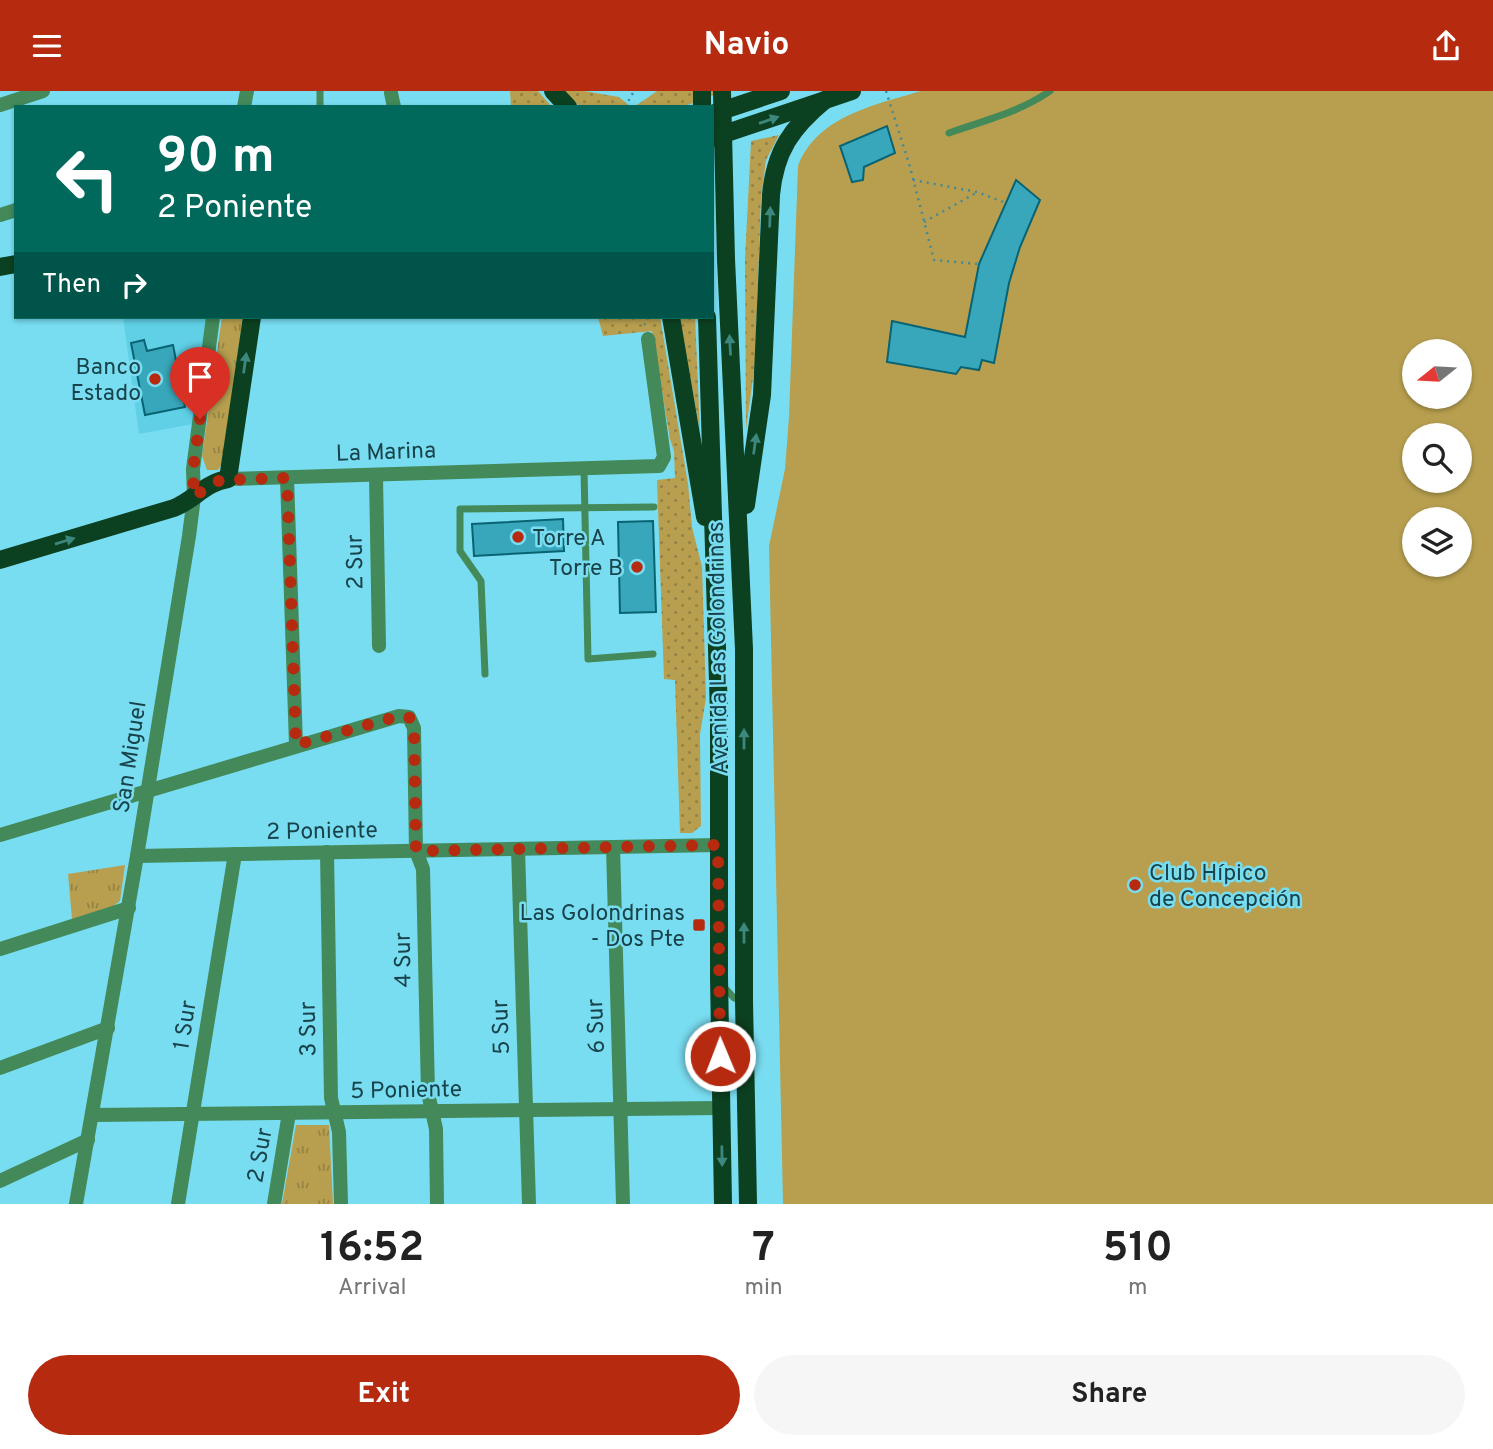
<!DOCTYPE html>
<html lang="en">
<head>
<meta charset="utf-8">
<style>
  :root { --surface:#fff; --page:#f6f6f6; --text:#222; --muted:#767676; --accent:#b62a10 }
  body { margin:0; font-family:Overpass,sans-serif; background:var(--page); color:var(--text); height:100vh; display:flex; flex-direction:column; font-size:26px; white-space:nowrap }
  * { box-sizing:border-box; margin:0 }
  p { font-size:23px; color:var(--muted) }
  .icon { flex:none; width:38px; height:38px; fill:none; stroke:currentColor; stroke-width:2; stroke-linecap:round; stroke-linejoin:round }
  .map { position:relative; height:1113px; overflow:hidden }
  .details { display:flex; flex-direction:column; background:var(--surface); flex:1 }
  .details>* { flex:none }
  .guide { position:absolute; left:14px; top:14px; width:700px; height:214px; border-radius:0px; box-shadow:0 2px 5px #0004; background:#00695c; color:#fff; overflow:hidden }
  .needle { width:46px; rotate:252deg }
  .tools { position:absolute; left:1402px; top:248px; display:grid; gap:14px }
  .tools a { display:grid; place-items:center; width:70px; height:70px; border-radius:50%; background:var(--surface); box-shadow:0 2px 5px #0004; font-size:35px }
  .pin { position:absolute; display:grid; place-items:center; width:60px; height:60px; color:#fff; margin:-72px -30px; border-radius:50% 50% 50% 0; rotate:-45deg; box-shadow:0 0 7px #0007 }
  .pin .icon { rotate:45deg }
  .me { position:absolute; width:77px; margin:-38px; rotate:359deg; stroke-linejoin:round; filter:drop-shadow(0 0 5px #0008) }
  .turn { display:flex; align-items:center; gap:24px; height:147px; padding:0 28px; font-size:32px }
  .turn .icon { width:91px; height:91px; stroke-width:2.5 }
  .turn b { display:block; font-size:49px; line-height:60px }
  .then { display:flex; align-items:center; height:66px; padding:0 28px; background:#0003; gap:14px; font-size:26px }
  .eta { display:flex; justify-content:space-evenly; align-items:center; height:119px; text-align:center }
  .eta b { font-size:42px; font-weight:700; line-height:49px }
  .action { display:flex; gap:14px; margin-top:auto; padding:14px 28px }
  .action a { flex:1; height:80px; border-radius:42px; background:var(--accent); color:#fff; font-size:28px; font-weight:700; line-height:80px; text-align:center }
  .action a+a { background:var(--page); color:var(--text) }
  header { display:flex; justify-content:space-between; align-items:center; height:91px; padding:0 28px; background:var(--accent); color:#fff; font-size:32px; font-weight:700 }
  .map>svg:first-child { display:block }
</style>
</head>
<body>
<header><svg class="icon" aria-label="menu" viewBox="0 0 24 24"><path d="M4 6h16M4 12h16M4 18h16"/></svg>Navio<svg class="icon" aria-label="share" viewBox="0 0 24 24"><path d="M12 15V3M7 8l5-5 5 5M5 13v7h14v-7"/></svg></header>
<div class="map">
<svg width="1493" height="1113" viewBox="0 0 1493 1113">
  <defs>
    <pattern id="grass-dots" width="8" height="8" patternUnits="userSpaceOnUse" patternTransform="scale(1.75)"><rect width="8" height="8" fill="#b79f4f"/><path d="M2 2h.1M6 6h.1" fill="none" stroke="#948344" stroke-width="1.8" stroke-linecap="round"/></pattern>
    <pattern id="park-tufts" width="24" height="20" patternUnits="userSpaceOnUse" patternTransform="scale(1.75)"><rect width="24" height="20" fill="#b79f4f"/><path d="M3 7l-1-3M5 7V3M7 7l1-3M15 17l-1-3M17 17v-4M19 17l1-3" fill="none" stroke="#948344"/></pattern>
  </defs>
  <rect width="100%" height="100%" fill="#79ddf1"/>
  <!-- built -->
  <polygon fill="#5fd0e6" points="123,226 209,226 193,333 139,343"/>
  <!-- grass -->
  <g fill="url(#grass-dots)">
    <polygon points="510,0 538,0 552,16 511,16"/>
    <polygon points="561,0 584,0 619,6 631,16 581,16"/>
    <polygon points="657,0 725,0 682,16 634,16"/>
    <polygon points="779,44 766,69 761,108 755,273 746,338 745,168 751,50"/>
    <polygon points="598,226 660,226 688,393 692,436 702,476 706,607 700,643 701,735 692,742 680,742 675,589 664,588 657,389 675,387 674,360 670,348 652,240 603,245"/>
    <polygon points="679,226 695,226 700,340"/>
  </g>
  <!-- park -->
  <g fill="url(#park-tufts)">
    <polygon points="222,226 243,226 222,373 218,379 207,379 202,365"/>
    <polygon points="125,774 120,810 111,817 72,828 68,783"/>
    <polygon points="296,1034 329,1034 333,1113 282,1113"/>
  </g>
  <!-- garden -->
  <path fill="#b79f4f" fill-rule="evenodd" d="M921,0H1493V1113H783L769,455L785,378L789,326L798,75C817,25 875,14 921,0ZM1414,261H1460V306H1414ZM1414,345H1460V390H1414ZM1414,429H1460V474H1414Z"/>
  <!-- building -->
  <g fill="#39a7bb" stroke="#086372" stroke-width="2">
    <polygon points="887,35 895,62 864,76 863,89 852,91 840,55"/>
    <polygon points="1016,89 1040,109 1020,156 1009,192 994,272 982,269 979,279 961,276 956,283 887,271 892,230 965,246 979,173"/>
    <polygon points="144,249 147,260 173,254 185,316 145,324 131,252"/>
    <polygon points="563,428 564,460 474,465 472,433"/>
    <polygon points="653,430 656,521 620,522 618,431"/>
  </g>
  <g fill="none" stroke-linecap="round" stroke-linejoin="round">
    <!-- path -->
    <g stroke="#448996" stroke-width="2.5" stroke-dasharray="2 5" stroke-linecap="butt">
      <polyline points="886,0 910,76 934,169 979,173"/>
      <polyline points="625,16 634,0"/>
      <polyline points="913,89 977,101 1006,112"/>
      <polyline points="924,131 976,102"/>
      <polyline points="642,226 645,234"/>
    </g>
    <!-- service -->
    <g stroke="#438959" stroke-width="7">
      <polyline points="320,16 320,0"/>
      <path d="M949,42C983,30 1020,21 1050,0"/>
      <polyline points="584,378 588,568 653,563"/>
      <polyline points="485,583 481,490 460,460 460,418 654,416"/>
      <polyline points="724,896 734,907 744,910"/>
    </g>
    <!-- minor -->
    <g stroke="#438959" stroke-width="14">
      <polyline points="391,2 394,16"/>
      <polyline points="0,14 43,0"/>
      <polyline points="244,16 247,0"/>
      <polyline points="0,124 16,119"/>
      <polyline points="376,385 379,555"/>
      <polyline points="287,387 296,654"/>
      <polyline points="228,388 659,375 664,366 648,248"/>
      <polyline points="0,744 399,625 409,626 414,637 416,760 423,778 428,1002 436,1038 437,1113"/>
      <polyline points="613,756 623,1113"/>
      <polyline points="518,758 529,1113"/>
      <polyline points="327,761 331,1007 339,1041 341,1113"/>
      <polyline points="137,765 718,754"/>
      <polyline points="0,858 129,817"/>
      <polyline points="0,977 108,937"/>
      <polyline points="92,1024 720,1017"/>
      <polyline points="0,1090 88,1049"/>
      <polyline points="178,1113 235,763"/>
      <polyline points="274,1113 289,1022"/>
    </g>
    <!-- tertiary -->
    <polyline stroke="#438959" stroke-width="14" points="76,1113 137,765 189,445 194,406 193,378 213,226"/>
    <!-- primary -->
    <g stroke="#0b4020" stroke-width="18">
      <polyline points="553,0 568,16"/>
      <polyline points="722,0 726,168 744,558 744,910 748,1113"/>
      <polyline points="702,16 702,0"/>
      <polyline points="712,23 781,0"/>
      <polyline points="712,47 852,0"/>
      <polyline points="0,176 16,173"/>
      <polyline points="671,226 705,426"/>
      <polyline points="707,226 719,624 719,886 723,1113"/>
      <path d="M746,414L762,304L771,104C775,60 792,36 825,9"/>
      <path d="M0,469L174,417C194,409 206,391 228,388L252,226"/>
    </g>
  </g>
  <!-- one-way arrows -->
  <defs><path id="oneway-solid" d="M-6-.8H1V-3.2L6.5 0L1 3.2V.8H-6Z" transform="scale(1.75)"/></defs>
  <g fill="#3c877e">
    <use href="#oneway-solid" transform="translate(769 29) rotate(-19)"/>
    <use href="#oneway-solid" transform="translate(770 126) rotate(-88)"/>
    <use href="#oneway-solid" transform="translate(730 254) rotate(-93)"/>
    <use href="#oneway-solid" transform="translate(245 272) rotate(-82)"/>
    <use href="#oneway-solid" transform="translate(755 353) rotate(-82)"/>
    <use href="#oneway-solid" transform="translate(65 450) rotate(-17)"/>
    <use href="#oneway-solid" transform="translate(744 648) rotate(-90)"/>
    <use href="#oneway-solid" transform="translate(744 842) rotate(-90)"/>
    <use href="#oneway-solid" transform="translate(722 1065) rotate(89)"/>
  </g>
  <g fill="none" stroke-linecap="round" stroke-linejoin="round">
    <!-- route -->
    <polyline stroke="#b62a10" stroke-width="12" stroke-dasharray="0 21.6" points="200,328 193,379 194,406 210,394 221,389 287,387 296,654 399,625 409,626 414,637 416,760 718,754 720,965"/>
  </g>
  <!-- markers -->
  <g fill="#b62a10" stroke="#79ddf1" stroke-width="2.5">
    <circle cx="155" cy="288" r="7"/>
    <circle cx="518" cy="446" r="7"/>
    <circle cx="637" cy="476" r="7"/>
    <circle cx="1135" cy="794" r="7"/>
    <rect x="692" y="827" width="14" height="14" rx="3.5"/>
  </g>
  <g text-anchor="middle" stroke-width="5" stroke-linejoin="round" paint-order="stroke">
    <!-- poi labels -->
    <g font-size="23" fill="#18434b" stroke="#79ddf1" text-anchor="end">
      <text x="141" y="283">Banco<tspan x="141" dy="26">Estado</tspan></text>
      <text x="532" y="454" text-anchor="start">Torre A</text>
      <text x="623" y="484">Torre B</text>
      <text x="1149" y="789" text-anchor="start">Club Hípico<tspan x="1149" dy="26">de Concepción</tspan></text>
      <text x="685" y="829">Las Golondrinas<tspan x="685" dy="26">- Dos Pte</tspan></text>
    </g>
    <!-- street labels -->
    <g font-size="23" fill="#18434b" stroke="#79ddf1">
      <text transform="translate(386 360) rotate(-2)" y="8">La Marina</text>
      <text transform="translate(354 471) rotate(-91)" y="8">2 Sur</text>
      <text transform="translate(717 557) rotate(-91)" y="8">Avenida Las Golondrinas</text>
      <text transform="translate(129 666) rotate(-81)" y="8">San Miguel</text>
      <text transform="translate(322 739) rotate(-1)" y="8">2 Poniente</text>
      <text transform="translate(402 869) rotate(-91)" y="8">4 Sur</text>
      <text transform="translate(184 934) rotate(-81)" y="8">1 Sur</text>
      <text transform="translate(595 935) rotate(-92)" y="8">6 Sur</text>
      <text transform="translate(500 936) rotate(-92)" y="8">5 Sur</text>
      <text transform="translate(307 938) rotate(-91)" y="8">3 Sur</text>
      <text transform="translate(406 998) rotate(-1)" y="8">5 Poniente</text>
      <text transform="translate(259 1064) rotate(-80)" y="8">2 Sur</text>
    </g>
  </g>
</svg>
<div class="tools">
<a><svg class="needle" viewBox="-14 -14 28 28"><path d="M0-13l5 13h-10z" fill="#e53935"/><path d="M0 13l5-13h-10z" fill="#767676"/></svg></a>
<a><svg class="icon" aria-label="search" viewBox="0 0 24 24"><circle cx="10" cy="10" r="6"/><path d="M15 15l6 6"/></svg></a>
<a><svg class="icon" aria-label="layers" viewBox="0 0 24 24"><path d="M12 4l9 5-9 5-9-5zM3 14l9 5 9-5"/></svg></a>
</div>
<div class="pin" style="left:200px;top:328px;background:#d93025"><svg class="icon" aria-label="arrive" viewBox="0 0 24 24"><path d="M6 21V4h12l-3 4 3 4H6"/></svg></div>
<svg class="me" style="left:720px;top:965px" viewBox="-20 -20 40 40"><circle r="17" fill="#b62a10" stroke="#fff" stroke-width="3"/><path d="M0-11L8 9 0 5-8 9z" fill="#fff"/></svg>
<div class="guide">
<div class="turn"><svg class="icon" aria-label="left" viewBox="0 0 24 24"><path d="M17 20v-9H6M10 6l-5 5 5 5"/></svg><div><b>90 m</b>2 Poniente</div></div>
<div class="then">Then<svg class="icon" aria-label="right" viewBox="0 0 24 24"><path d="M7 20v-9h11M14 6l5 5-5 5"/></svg></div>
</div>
</div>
<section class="details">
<div class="eta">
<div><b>16:52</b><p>Arrival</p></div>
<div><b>7</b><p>min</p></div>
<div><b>510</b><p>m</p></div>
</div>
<div class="action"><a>Exit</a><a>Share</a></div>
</section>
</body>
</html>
